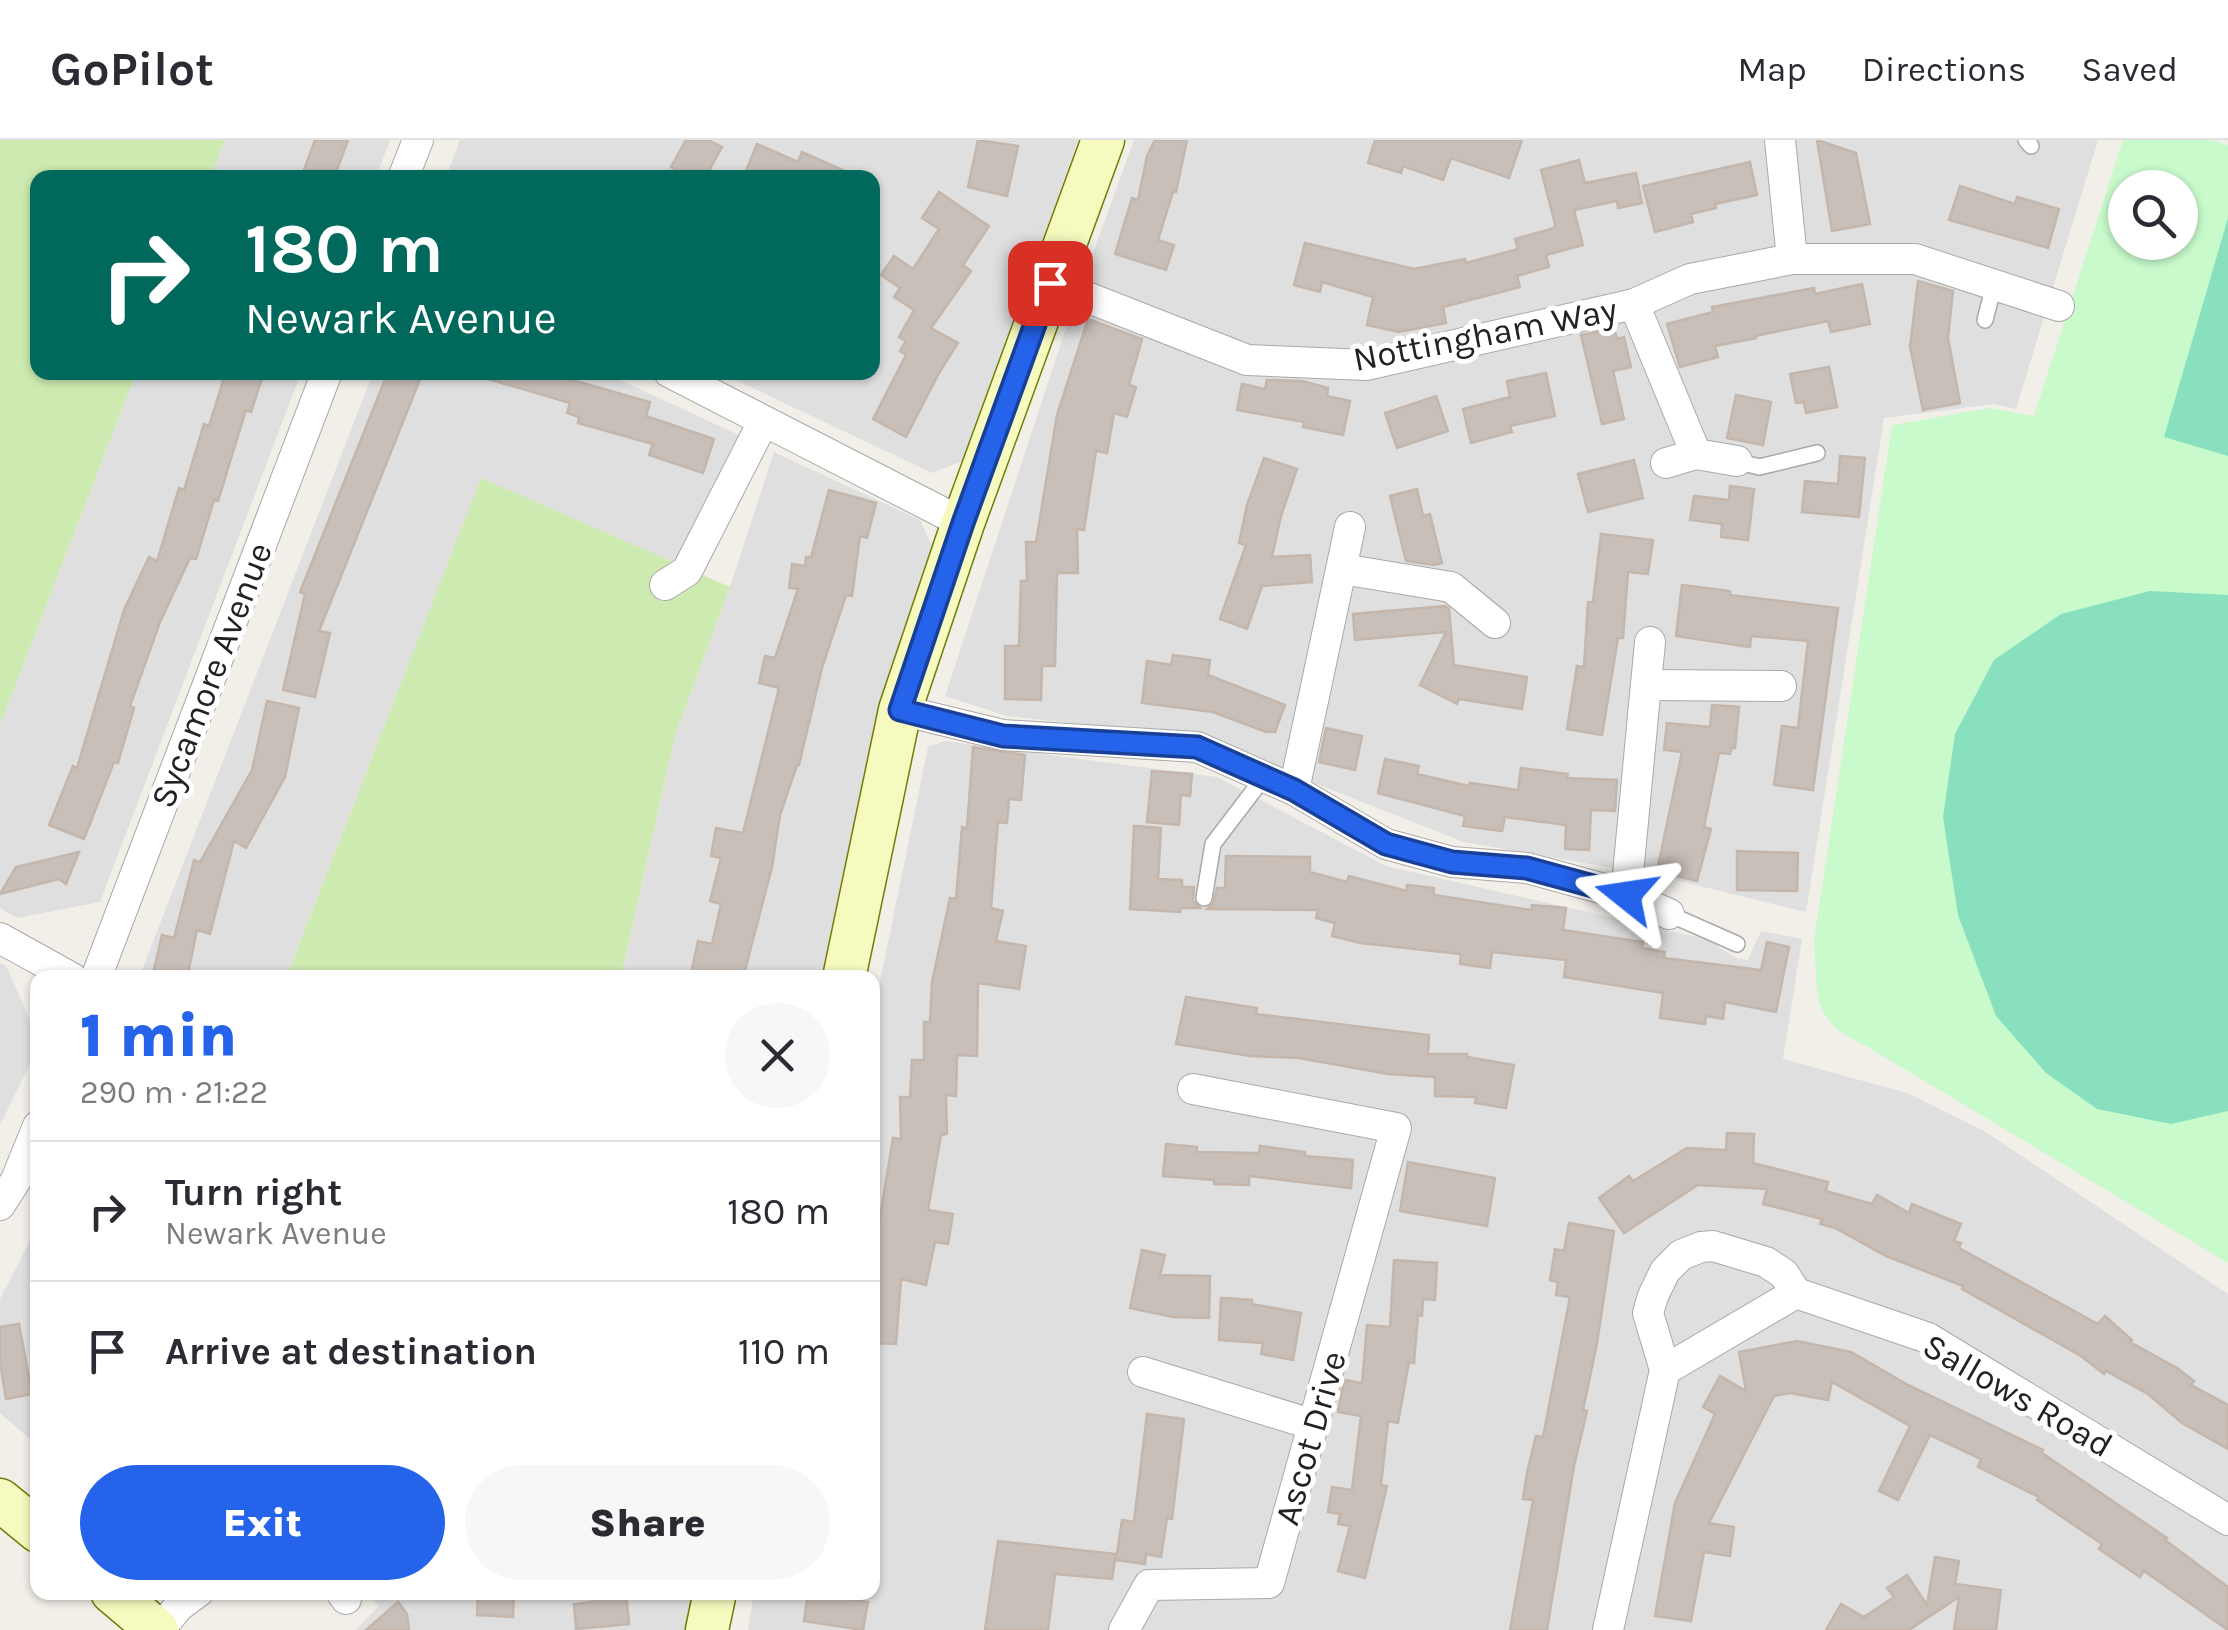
<!DOCTYPE html>
<html lang="en">
<head>
<meta charset="utf-8">
<style>
  :root { --surface:#fff; --page:#f7f7f7; --text:#2b2b33; --muted:#7c7c81; --line:#e1e1e2; --accent:#2563eb }
  body { margin:0; font-family:Karla,sans-serif; background:var(--page); color:var(--text); height:100vh; display:flex; flex-direction:column; font-size:38px; white-space:nowrap }
  * { box-sizing:border-box; margin:0 }
  p { font-size:32px; color:var(--muted) }
  .icon { flex:none; width:55px; height:55px; fill:none; stroke:currentColor; stroke-width:2; stroke-linecap:round; stroke-linejoin:round }
  .map { position:relative; flex:1; overflow:hidden }
  .sheet { position:absolute; left:30px; top:830px; width:850px; height:630px; display:flex; flex-direction:column; background:var(--surface); border-radius:20px; box-shadow:0 2px 8px #0004 }
  .sheet>* { flex:none }
  .banner { position:absolute; left:30px; top:30px; width:850px; height:210px; border-radius:20px; box-shadow:0 2px 8px #0004; background:#00695c; color:#fff; overflow:hidden }
  .controls { position:absolute; left:2108px; top:30px; display:grid; gap:20px }
  .controls a { display:grid; place-items:center; width:90px; height:90px; border-radius:50%; background:var(--surface); box-shadow:0 2px 8px #0004; font-size:50px }
  .pin { position:absolute; display:grid; place-items:center; width:85px; height:85px; color:#fff; margin:-42px; border-radius:20px; box-shadow:0 5px 15px #0006 }
  .me { position:absolute; width:110px; margin:-55px; rotate:285deg; stroke-linejoin:round; filter:drop-shadow(0 0 8px #0008) }
  .turn { display:flex; align-items:center; gap:35px; height:210px; padding:0 50px; font-size:45px }
  .turn .icon { width:130px; height:130px; stroke-width:2.5 }
  .turn b { display:block; font-size:70px; line-height:85px }
  .round { display:grid; place-items:center; flex:none; width:105px; height:105px; border-radius:52px; background:var(--page) }
  .overview { display:flex; align-items:center; justify-content:space-between; height:170px; padding:0 50px }
  h1 { font-size:60px; font-weight:800; line-height:75px; color:var(--accent) }
  .primary-button { display:flex; gap:20px; margin-top:auto; padding:20px 50px }
  .primary-button a { flex:1; height:115px; border-radius:60px; background:var(--accent); color:#fff; font-size:40px; font-weight:800; line-height:115px; text-align:center }
  .primary-button a+a { background:var(--page); color:var(--text) }
  ul { padding:0; list-style:none }
  li { display:flex; align-items:center; gap:30px; height:140px; padding:0 50px; border-top:2px solid var(--line) }
  li div { flex:1 }
  li b { display:block; font-size:38px }
  li em { font-style:normal }
  header { display:flex; align-items:center; gap:60px; box-sizing:border-box; height:140px; padding:0 50px; background:var(--surface); border-bottom:2px solid var(--line) }
  header strong { font-size:48px }
  nav { display:flex; gap:55px; margin-inline-start:auto; font-size:35px }
  .map>svg:first-child { display:block }
</style>
</head>
<body>
<header>
<strong>GoPilot</strong>
<nav><a>Map</a><a>Directions</a><a>Saved</a></nav>
</header>
<div class="map">
<svg width="2228" height="1490" viewBox="0 0 2228 1490">
  <rect width="100%" height="100%" fill="#f2efe9"/>
  <!-- residential -->
  <g fill="#e0dfdf">
    <polygon points="225,0 390,0 376,37 211,38"/>
    <polygon points="460,0 1078,0 965,320 932,333 721,233 872,232 872,38 446,38"/>
    <polygon points="1134,0 2098,0 2016,269 1994,264 1884,278 1806,772 1659,736 1464,702 1199,598 1007,576 945,556 1068,182"/>
    <polygon points="136,233 301,233 100,762 17,778 0,768 0,585"/>
    <polygon points="373,233 605,233 739,295 677,424 481,339 286,837 139,838"/>
    <polygon points="774,312 920,380 934,410 825,837 621,838 675,595 730,447"/>
    <polygon points="945,601 1217,637 1386,726 1706,799 1736,818 1748,820 1761,791 1802,799 1783,919 1907,953 1984,991 2228,1154 2228,1490 748,1490 754,1453 872,1452 873,876 928,607"/>
    <polygon points="0,823 6,826 38,898 37,910 0,985"/>
    <polygon points="37,1087 37,1305 0,1273 0,1159"/>
    <polygon points="367,1453 699,1453 692,1490 356,1490 379,1466"/>
  </g>
  <!-- grass -->
  <g fill="#cdebb0">
    <polygon points="0,0 225,0 211,37 38,38 38,232 136,233 0,585"/>
    <polygon points="481,338 730,447 675,595 621,837 286,838"/>
  </g>
  <!-- park -->
  <path fill="#c8facc" fill-rule="evenodd" d="M2123,0H2212L2228,5V1123L1866,906C1810,881 1818,856 1814,800L1892,285L1990,268L2034,276ZM2125,48H2180V102H2125Z"/>
  <!-- pitch -->
  <g fill="#88e0be">
    <polygon points="2228,78 2228,316 2164,297"/>
    <polygon points="2150,451 2228,455 2228,971 2171,984 2097,969 2046,933 1996,876 1958,775 1943,677 1955,594 1994,520 2061,474"/>
  </g>
  <!-- building -->
  <g fill="#c7bfb8" stroke="#c4b6ab" stroke-width="2.5">
    <polygon points="315,0 348,0 334,38 301,38"/>
    <polygon points="686,0 708,0 722,7 705,38 690,38 671,27"/>
    <polygon points="978,0 1018,6 1007,56 968,47"/>
    <polygon points="1155,0 1187,0 1176,52 1173,52 1158,100 1174,105 1166,130 1115,114 1132,58 1138,60 1147,16"/>
    <polygon points="1375,0 1522,0 1509,38 1451,18 1443,40 1403,26 1401,33 1368,23"/>
    <polygon points="1817,0 1856,13 1870,84 1832,91"/>
    <polygon points="757,4 798,22 802,12 860,38 743,38"/>
    <polygon points="1579,20 1585,43 1636,33 1642,63 1618,68 1617,61 1574,70 1583,105 1546,115 1549,127 1517,136 1520,147 1443,167 1446,183 1399,192 1367,185 1373,157 1322,142 1320,152 1294,145 1305,103 1414,129 1465,119 1466,123 1518,109 1515,99 1554,88 1555,84 1541,30"/>
    <polygon points="1750,22 1757,55 1715,64 1716,68 1691,74 1693,82 1655,92 1643,46"/>
    <polygon points="1960,46 2015,64 2017,57 2059,69 2048,108 1949,80"/>
    <polygon points="939,52 989,86 963,125 971,131 931,188 958,203 939,233 906,297 873,279 906,215 900,211 906,201 899,197 914,170 894,157 900,148 881,135 894,116 913,129 939,89 922,78"/>
    <polygon points="1918,141 1953,151 1948,198 1960,263 1923,270 1910,207"/>
    <polygon points="1862,144 1870,184 1831,192 1828,181 1755,196 1756,198 1715,206 1718,217 1680,227 1667,184 1713,172 1712,167 1814,148 1815,154"/>
    <polygon points="1088,179 1142,199 1129,245 1136,247 1127,277 1114,273 1107,313 1096,311 1084,390 1077,389 1078,433 1057,433 1055,526 1042,526 1041,560 1005,559 1005,506 1019,506 1021,441 1027,441 1026,402 1036,402 1057,275"/>
    <polygon points="1614,188 1617,199 1624,197 1631,227 1613,231 1624,279 1602,284 1581,195"/>
    <polygon points="1829,227 1837,267 1806,273 1804,262 1796,263 1790,234"/>
    <polygon points="226,232 264,232 251,272 246,270 218,361 214,360 196,419 190,418 160,482 130,566 134,568 118,623 114,622 84,699 49,685 73,626 77,628 124,470 149,417 157,421 179,348 184,350 204,284 209,286"/>
    <polygon points="388,232 423,232 319,491 330,493 315,557 283,550 305,454 300,452"/>
    <polygon points="486,232 544,232 650,262 646,276 714,299 703,333 649,315 653,304 578,283 579,277 567,273 570,263 485,238"/>
    <polygon points="1546,233 1555,276 1510,286 1512,292 1471,303 1463,269 1510,257 1507,241"/>
    <polygon points="1267,240 1302,241 1328,248 1327,256 1350,261 1343,295 1303,287 1304,282 1237,270 1242,244 1265,249"/>
    <polygon points="1736,255 1771,262 1763,305 1727,298"/>
    <polygon points="1436,256 1448,291 1397,308 1385,273"/>
    <polygon points="1840,316 1865,318 1859,377 1802,372 1805,341 1838,344"/>
    <polygon points="1264,318 1297,329 1281,376 1272,417 1310,415 1312,442 1262,446 1247,489 1220,479 1246,405 1239,403 1247,365"/>
    <polygon points="1634,320 1643,358 1588,372 1578,334"/>
    <polygon points="1730,346 1754,349 1748,400 1721,397 1722,384 1690,380 1694,356 1729,360"/>
    <polygon points="1417,349 1423,376 1430,374 1442,423 1434,425 1406,421 1390,356"/>
    <polygon points="829,350 876,363 867,398 860,396 852,456 846,455 822,528 799,625 797,625 780,675 772,727 743,838 690,838 698,801 712,804 721,764 710,761 721,718 711,716 716,688 743,693 779,548 759,543 765,516 775,518 798,449 789,448 792,424 805,426 806,417 811,417"/>
    <polygon points="1601,394 1653,400 1648,434 1628,432 1623,498 1618,498 1602,595 1567,589 1577,526 1584,527 1588,462 1593,462"/>
    <polygon points="1682,445 1730,451 1730,455 1838,468 1813,650 1774,645 1782,586 1798,588 1808,501 1751,496 1750,507 1676,496"/>
    <polygon points="1445,466 1449,469 1454,525 1527,537 1522,569 1459,559 1457,564 1420,545 1446,492 1355,500 1353,474"/>
    <polygon points="1173,515 1210,520 1208,535 1285,565 1275,592 1266,592 1213,572 1142,563 1147,521 1171,525"/>
    <polygon points="267,561 299,568 285,637 246,708 234,701 210,794 197,790 187,838 152,838 162,795 174,798 194,720 200,722 252,630"/>
    <polygon points="1712,565 1739,567 1735,608 1732,607 1730,614 1719,613 1704,687 1711,689 1697,741 1657,731 1682,612 1664,610 1667,583 1710,587"/>
    <polygon points="1326,588 1362,596 1355,630 1319,622"/>
    <polygon points="973,607 1025,615 1021,660 1009,659 1007,683 998,682 991,768 1003,771 996,801 1026,806 1019,849 978,843 977,916 957,915 956,956 946,955 947,994 941,995 928,1070 953,1074 948,1104 935,1102 926,1145 901,1139 896,1204 872,1203 872,1126 893,998 901,999 900,957 910,957 912,920 924,920 924,882 930,882 932,842 950,758 956,759 962,687 967,688"/>
    <polygon points="1385,619 1419,626 1417,634 1469,646 1470,643 1518,650 1521,628 1568,634 1567,638 1617,640 1615,671 1591,670 1589,710 1565,709 1566,685 1505,677 1502,691 1463,686 1465,676 1378,653"/>
    <polygon points="1152,631 1192,634 1190,656 1181,655 1179,685 1147,682"/>
    <polygon points="1134,686 1161,688 1158,739 1182,740 1182,747 1194,747 1193,761 1200,768 1181,768 1180,772 1130,769"/>
    <polygon points="1737,711 1798,713 1797,751 1737,750"/>
    <polygon points="79,712 66,744 59,739 0,754 16,727"/>
    <polygon points="1226,716 1310,717 1310,732 1347,742 1349,736 1407,751 1407,745 1434,748 1434,755 1531,770 1532,765 1566,768 1563,790 1643,802 1642,808 1665,812 1664,818 1761,830 1767,802 1789,807 1776,872 1725,862 1723,879 1706,876 1705,884 1660,878 1663,853 1564,837 1566,820 1492,812 1490,828 1460,824 1461,814 1360,803 1332,796 1335,783 1316,778 1318,770 1207,769 1213,764 1217,748 1225,748"/>
    <polygon points="1186,857 1257,868 1256,874 1429,895 1428,914 1467,914 1467,917 1514,925 1506,968 1475,963 1476,957 1435,956 1435,937 1388,934 1299,918 1250,916 1176,904"/>
    <polygon points="1727,993 1754,994 1753,1023 1828,1042 1826,1051 1872,1064 1877,1055 1909,1073 1912,1064 1961,1084 1954,1101 1961,1103 1959,1108 2098,1184 2105,1176 2132,1200 2130,1202 2177,1228 2194,1241 2191,1245 2228,1265 2228,1309 2182,1283 2148,1254 2106,1231 2104,1234 2081,1216 1962,1149 1963,1146 1886,1116 1835,1088 1820,1084 1822,1079 1763,1064 1767,1049 1698,1045 1624,1093 1599,1058 1629,1036 1633,1041 1687,1008 1726,1010"/>
    <polygon points="1166,1004 1197,1007 1197,1012 1259,1013 1260,1006 1305,1012 1305,1016 1353,1020 1351,1048 1249,1036 1249,1045 1214,1044 1214,1040 1163,1036"/>
    <polygon points="1408,1022 1495,1038 1487,1086 1400,1071"/>
    <polygon points="1569,1083 1614,1091 1597,1203 1583,1270 1587,1271 1574,1326 1547,1490 1510,1490 1533,1360 1523,1359 1527,1333 1536,1296 1543,1297 1570,1157 1556,1155 1558,1142 1550,1140 1555,1109 1564,1111"/>
    <polygon points="1142,1110 1165,1115 1160,1135 1210,1136 1209,1178 1173,1177 1130,1168"/>
    <polygon points="1394,1120 1437,1123 1435,1160 1423,1159 1422,1176 1418,1175 1414,1223 1409,1222 1398,1283 1388,1281 1381,1345 1387,1346 1365,1438 1338,1431 1350,1386 1338,1384 1340,1374 1328,1372 1332,1347 1352,1350 1361,1276 1338,1272 1342,1250 1345,1240 1362,1243 1367,1185 1390,1187"/>
    <polygon points="1221,1158 1252,1160 1252,1164 1301,1173 1293,1220 1261,1214 1263,1203 1219,1200"/>
    <polygon points="19,1184 32,1254 6,1259 0,1222 0,1187"/>
    <polygon points="1797,1201 1851,1212 1908,1245 2043,1310 2042,1313 2167,1398 2165,1400 2228,1447 2228,1490 2144,1431 2140,1437 2099,1409 2102,1404 2037,1360 2039,1357 1978,1327 1981,1319 1930,1295 1898,1360 1879,1351 1910,1286 1832,1242 1828,1260 1790,1253 1774,1256 1709,1383 1734,1387 1730,1416 1704,1412 1691,1481 1655,1476 1675,1363 1715,1274 1703,1267 1720,1236 1746,1251 1739,1212"/>
    <polygon points="1147,1274 1184,1279 1172,1379 1167,1378 1161,1417 1146,1414 1145,1424 1116,1420 1122,1380 1134,1382"/>
    <polygon points="998,1401 1116,1414 1112,1439 1055,1434 1048,1490 985,1490"/>
    <polygon points="1935,1417 1959,1421 1955,1444 2001,1450 1996,1490 1954,1490 1959,1457 1909,1490 1826,1490 1841,1464 1864,1477 1894,1457 1887,1448 1907,1435 1927,1465"/>
    <polygon points="478,1452 514,1452 513,1477 477,1475"/>
    <polygon points="591,1452 626,1452 629,1484 576,1489 574,1464 592,1462"/>
    <polygon points="808,1452 868,1462 863,1490 804,1481"/>
    <polygon points="398,1462 407,1474 409,1490 366,1490"/>
  </g>
  <g fill="none" stroke-linecap="round" stroke-linejoin="round">
    <!-- lane casing -->
    <g stroke="#a9a9a9" stroke-width="18">
      <g id="lane">
        <polyline points="2026,0 2031,6"/>
        <polyline points="1985,180 1994,145"/>
        <polyline points="1737,321 1759,327 1817,313"/>
        <polyline points="1204,758 1213,704 1264,637"/>
        <polyline points="1669,774 1737,804"/>
      </g>
    </g>
    <!-- street casing -->
    <g stroke="#a9a9a9" stroke-width="32">
      <g id="street">
        <polyline points="1780,0 1792,119"/>
        <polyline points="403,38 418,0"/>
        <polyline points="1051,143 1247,220 1367,225 1634,164 1690,139 1792,119 1915,119 2059,166"/>
        <polyline points="1634,164 1696,314"/>
        <polyline points="669,232 963,383"/>
        <polyline points="1666,323 1696,314 1737,321"/>
        <polyline points="1342,429 1451,447 1495,483"/>
        <polyline points="665,445 687,431 763,282"/>
        <polyline points="1646,545 1781,546"/>
        <polyline points="900,570 1003,595 1197,607 1294,650 1386,704 1452,722 1527,728 1626,755 1669,774"/>
        <polyline points="1294,650 1350,387"/>
        <polyline points="1626,755 1650,502"/>
        <polyline points="0,798 72,838"/>
        <polyline points="96,838 327,232"/>
        <polyline points="0,1065 16,1040 38,986"/>
        <polyline points="1665,1230 1648,1173 1653,1156 1665,1131 1681,1115 1701,1107 1713,1106 1766,1122 1784,1134 1796,1153"/>
        <polyline points="1143,1232 1314,1285"/>
        <polyline points="341,1452 346,1459"/>
        <polyline points="159,1490 179,1466 198,1452"/>
        <polyline points="1124,1490 1149,1445 1269,1443 1396,988 1193,949"/>
        <polyline points="1608,1490 1665,1230 1796,1153 1928,1198 2228,1380"/>
      </g>
    </g>
    <!-- secondary casing -->
    <g stroke="#707d05" stroke-width="45">
      <g id="secondary">
        <polyline points="844,838 900,570 963,383 1103,0"/>
        <polyline points="0,1360 38,1391"/>
        <polyline points="112,1452 157,1490"/>
        <polyline points="707,1490 715,1452"/>
      </g>
    </g>
    <!-- lane -->
    <use href="#lane" stroke="#fff" stroke-width="15"/>
    <!-- street -->
    <use href="#street" stroke="#fff" stroke-width="30"/>
    <!-- secondary -->
    <use href="#secondary" stroke="#f7fabf" stroke-width="42"/>
  </g>
  <g fill="none" stroke-linecap="round" stroke-linejoin="round">
    <!-- route casing -->
    <g stroke="#184099" stroke-width="25">
      <polyline id="route" points="1050,143 963,383 900,570 1003,596 1197,607 1294,650 1386,704 1452,722 1527,728 1626,755"/>
    </g>
    <!-- route -->
    <use href="#route" stroke="#2563eb" stroke-width="18"/>
  </g>
  <g text-anchor="middle" stroke-width="10" stroke-linejoin="round" paint-order="stroke">
    <!-- street labels -->
    <g font-size="35" fill="#222" stroke="#fff">
      <text transform="translate(1485 194) rotate(-11)" y="12">Nottingham Way</text>
      <text transform="translate(211 535) rotate(-69)" y="12">Sycamore Avenue</text>
      <text transform="translate(2018 1255) rotate(30)" y="12">Sallows Road</text>
      <text transform="translate(1310 1298) rotate(-74)" y="12">Ascot Drive</text>
    </g>
  </g>
</svg>
<div class="controls">
<a><svg class="icon" aria-label="search" viewBox="0 0 24 24"><circle cx="10" cy="10" r="6"/><path d="M15 15l6 6"/></svg></a>
</div>
<div class="pin" style="left:1050px;top:143px;background:#d93025"><svg class="icon" aria-label="arrive" viewBox="0 0 24 24"><path d="M6 21V4h12l-3 4 3 4H6"/></svg></div>
<svg class="me" style="left:1626px;top:755px" viewBox="-20 -20 40 40"><path d="M0-17L14 15 0 8-14 15z" fill="#2563eb" stroke="#fff" stroke-width="4"/></svg>
<div class="banner">
<div class="turn"><svg class="icon" aria-label="right" viewBox="0 0 24 24"><path d="M7 20v-9h11M14 6l5 5-5 5"/></svg><div><b>180 m</b>Newark Avenue</div></div>
</div>
<section class="sheet">
<div class="overview"><div><h1>1 min</h1><p>290 m · 21:22</p></div><a class="round"><svg class="icon" aria-label="close" viewBox="0 0 24 24"><path d="M6 6l12 12M18 6L6 18"/></svg></a></div>
<ul>
<li><svg class="icon" aria-label="right" viewBox="0 0 24 24"><path d="M7 20v-9h11M14 6l5 5-5 5"/></svg><div><b>Turn right</b><p>Newark Avenue</p></div><em>180 m</em></li>
<li><svg class="icon" aria-label="arrive" viewBox="0 0 24 24"><path d="M6 21V4h12l-3 4 3 4H6"/></svg><div><b>Arrive at destination</b></div><em>110 m</em></li>
</ul>
<div class="primary-button"><a>Exit</a><a>Share</a></div>
</section>
</div>
</body>
</html>
